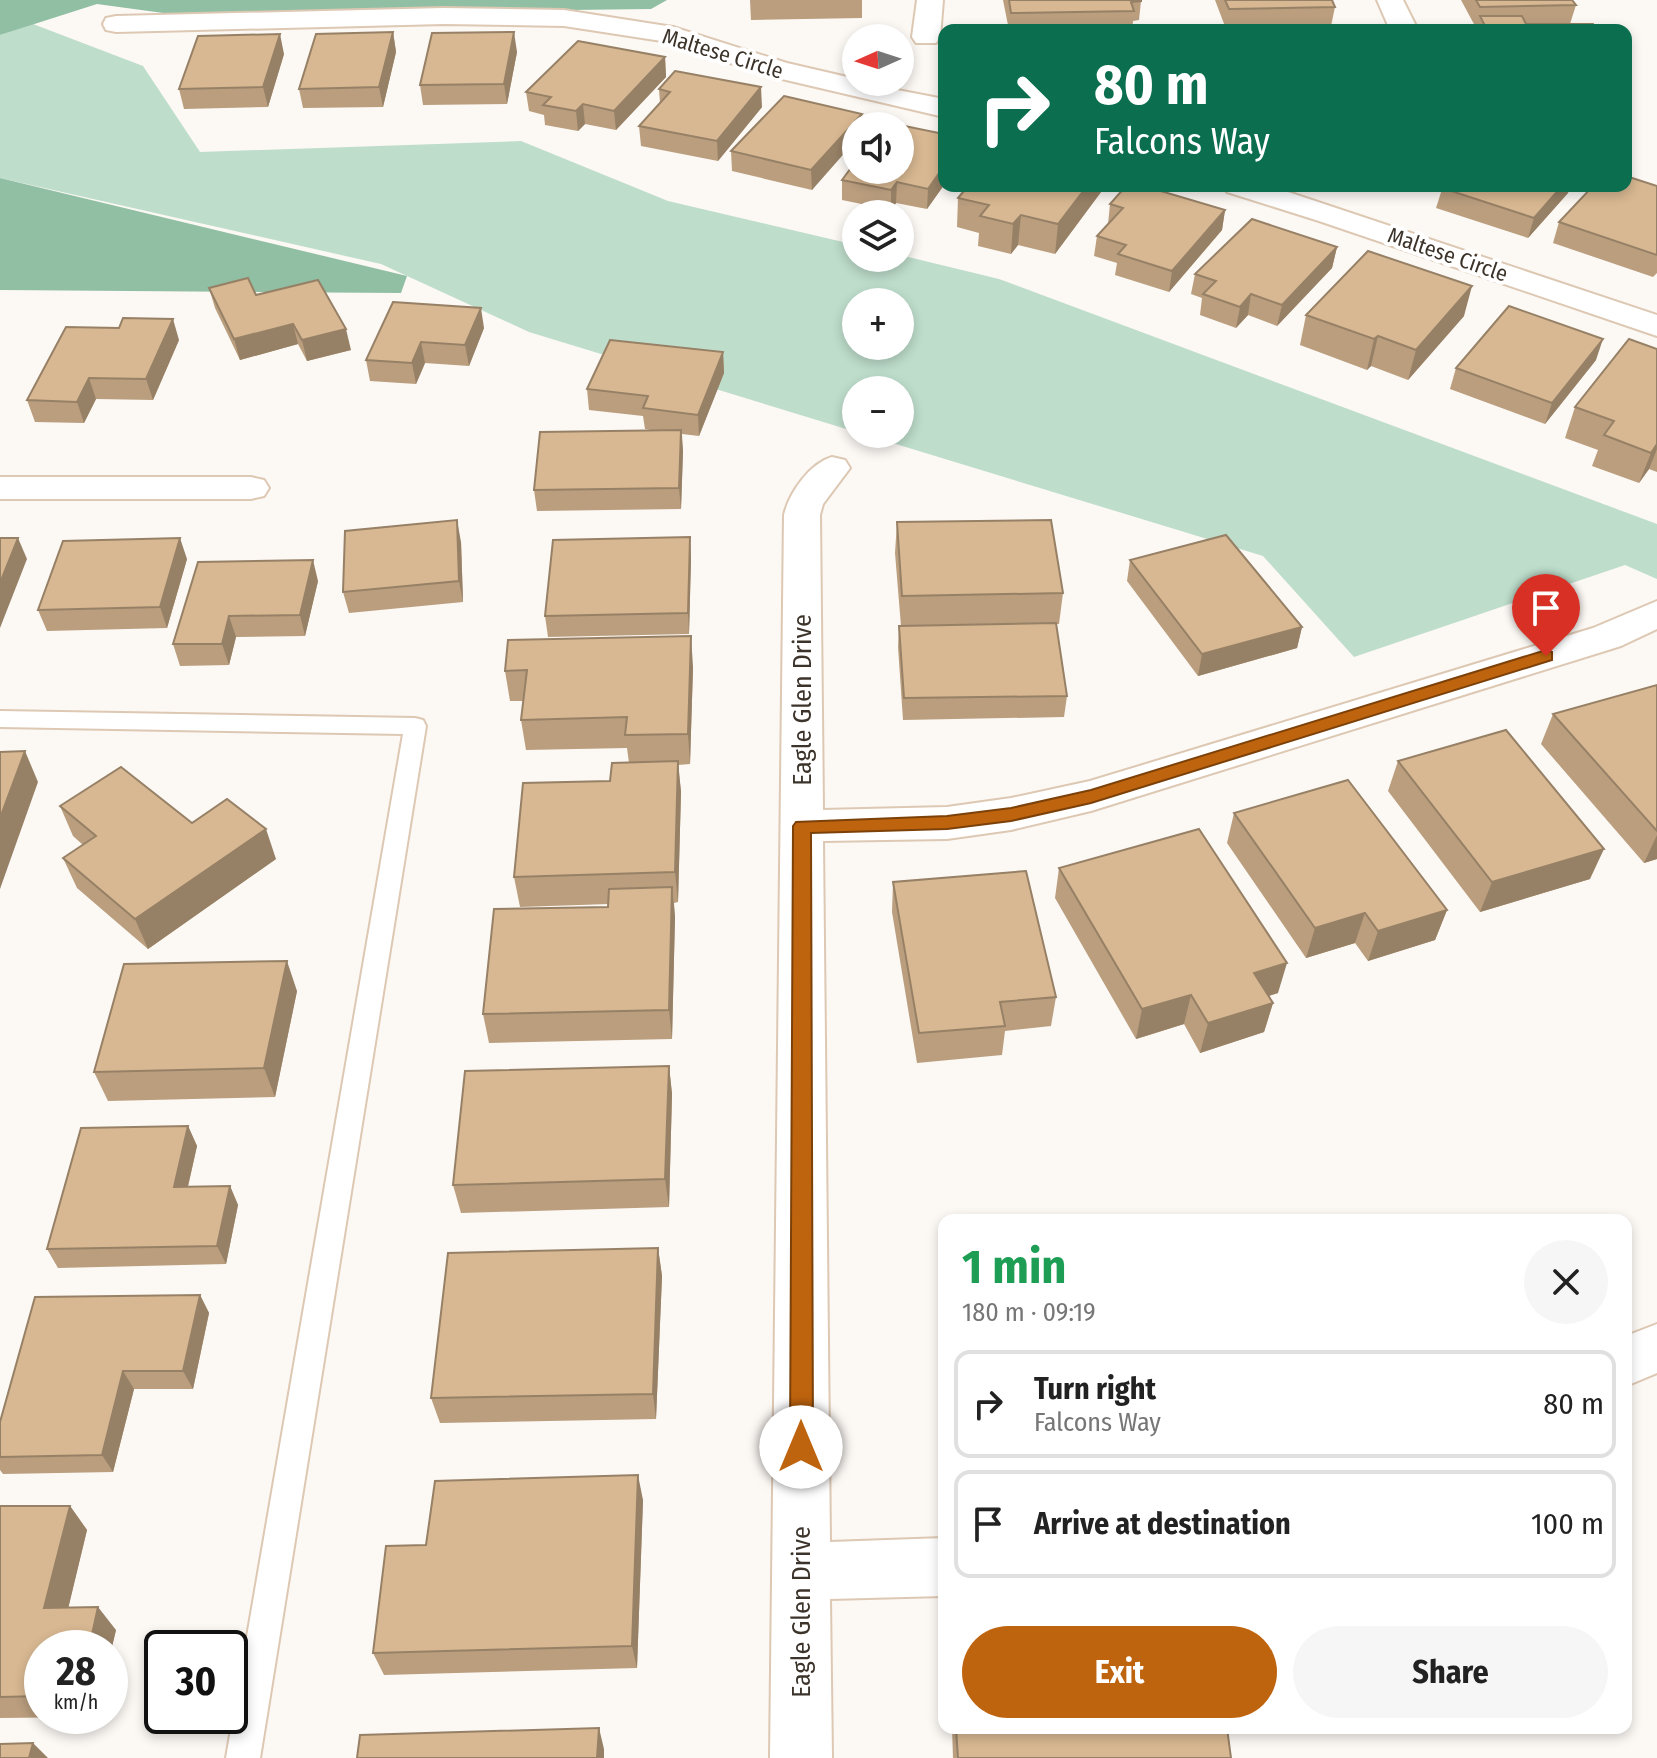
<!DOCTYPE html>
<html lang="en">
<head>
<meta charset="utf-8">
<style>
  :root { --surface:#fff; --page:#f6f6f6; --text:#222; --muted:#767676; --line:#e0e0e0; --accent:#bf640e }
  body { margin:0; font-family:"Fira Sans Condensed",sans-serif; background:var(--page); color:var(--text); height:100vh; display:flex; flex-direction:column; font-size:30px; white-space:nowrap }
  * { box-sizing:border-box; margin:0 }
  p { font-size:26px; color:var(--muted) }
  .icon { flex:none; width:44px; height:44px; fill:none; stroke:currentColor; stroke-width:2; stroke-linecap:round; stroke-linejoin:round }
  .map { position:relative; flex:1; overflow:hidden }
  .side { position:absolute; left:938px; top:1214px; width:694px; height:520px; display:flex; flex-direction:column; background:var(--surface); border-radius:16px; box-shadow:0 4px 12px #0003 }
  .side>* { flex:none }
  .guide { position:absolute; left:938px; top:24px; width:694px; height:168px; border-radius:16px; box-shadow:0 4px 12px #0003; background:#0b6e4f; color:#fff; overflow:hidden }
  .needle { width:52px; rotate:267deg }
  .buttons { position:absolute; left:842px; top:24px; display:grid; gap:16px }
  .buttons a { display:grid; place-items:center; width:72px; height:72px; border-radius:50%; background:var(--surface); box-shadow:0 4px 12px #0003; font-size:40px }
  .speed { position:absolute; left:24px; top:1630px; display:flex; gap:16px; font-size:40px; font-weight:700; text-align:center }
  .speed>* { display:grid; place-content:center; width:104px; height:104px; border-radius:50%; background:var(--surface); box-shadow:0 4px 12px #0003; line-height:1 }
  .speed small { font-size:20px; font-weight:400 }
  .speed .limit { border:4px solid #111; border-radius:12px; background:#fff; color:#111 }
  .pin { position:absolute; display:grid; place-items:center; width:68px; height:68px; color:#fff; margin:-82px -34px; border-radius:50% 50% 50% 0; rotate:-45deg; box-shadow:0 0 8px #0007 }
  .pin .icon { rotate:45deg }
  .me { position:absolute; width:88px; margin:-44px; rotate:0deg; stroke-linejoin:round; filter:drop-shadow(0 0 6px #0008) }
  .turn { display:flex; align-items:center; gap:28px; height:168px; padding:0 24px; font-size:36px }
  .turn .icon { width:104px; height:104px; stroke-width:2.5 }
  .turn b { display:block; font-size:56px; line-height:68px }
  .round { display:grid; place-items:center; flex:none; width:84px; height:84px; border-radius:42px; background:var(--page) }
  .head { display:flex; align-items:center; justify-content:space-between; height:136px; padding:0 24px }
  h1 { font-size:48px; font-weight:700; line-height:60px; color:#1e9e55 }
  .cta { display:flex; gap:16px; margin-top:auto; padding:16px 24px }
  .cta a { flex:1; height:92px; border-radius:48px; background:var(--accent); color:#fff; font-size:32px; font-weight:700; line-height:92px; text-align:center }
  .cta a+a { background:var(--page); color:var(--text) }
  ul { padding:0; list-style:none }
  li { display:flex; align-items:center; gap:24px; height:108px; margin:0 16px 12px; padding:0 8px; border:4px solid var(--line); border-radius:16px }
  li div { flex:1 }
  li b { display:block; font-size:30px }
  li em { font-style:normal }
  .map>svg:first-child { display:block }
</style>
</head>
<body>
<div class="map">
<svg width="1657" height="1758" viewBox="0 0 1657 1758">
  <rect width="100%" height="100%" fill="#fcf8f4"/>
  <!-- green -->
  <path fill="#beddcb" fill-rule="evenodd" d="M33,24L143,66L200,152L521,141L668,201L856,245V258H900V255L999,279L1657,524V579L1625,565L1354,657L1263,556L863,434H900V390H856V432L529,332L381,264L0,178V35ZM856,302H900V346H856Z"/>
  <!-- forest -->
  <g fill="#90bfa4">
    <polygon points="0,0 667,0 651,9 178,15 97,4 0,35"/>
    <polygon points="0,178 407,276 401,293 0,290"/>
  </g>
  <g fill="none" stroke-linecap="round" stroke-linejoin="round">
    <!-- service casing -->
    <g stroke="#ddc8b3" stroke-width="4">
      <polygon id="service" points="0,711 415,718 423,720 426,726 260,1758 226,1758 403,734 0,727"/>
    </g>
    <!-- minor casing -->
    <g stroke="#ddc8b3" stroke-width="4">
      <g id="minor">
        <polygon points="917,0 943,0 940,37 936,43 916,43 912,37"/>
        <polygon points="1377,0 1403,0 1418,30 1390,30"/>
        <polygon points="444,8 564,10 673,27 787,63 856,79 856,82 944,99 944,117 769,76 668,42 564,26 444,24 116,32 106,30 103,24 106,18 116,16"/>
        <polygon points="1223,186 1270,186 1657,315 1657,336 1319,221 1227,192"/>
        <path d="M832,457L845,460L850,468L823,504L820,515L823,810L947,807L1011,798L1090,781L1593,628L1657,601V629L1621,646L1091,811L1011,830L947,839L823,841L830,1542L944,1538V1596L830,1599L832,1758H770L784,515C789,493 810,463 832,457Z"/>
        <polygon points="0,477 251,477 264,480 269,488 264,496 251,499 0,499"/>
        <polygon points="1657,1324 1657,1373 1626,1386 1626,1336"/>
      </g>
    </g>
    <!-- service -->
    <use href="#service" fill="#fff" fill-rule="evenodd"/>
    <!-- minor -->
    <use href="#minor" fill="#fff" fill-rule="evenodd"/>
  </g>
  <!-- wall -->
  <g fill="#ba9e7e">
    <polygon points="750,0 862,0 862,18 751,20"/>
    <polygon points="1003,0 1141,0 1141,1 1139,20 1133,21 1132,30 1003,30 1008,25"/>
    <polygon points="1215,0 1332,0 1335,7 1331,26 1306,27 1344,30 1301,30 1302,27 1226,29"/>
    <polygon points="1461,0 1572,0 1576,5 1570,24 1596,30 1476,30 1477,26 1475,26"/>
    <polygon points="393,32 396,52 383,107 303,108 299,89"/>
    <polygon points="517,52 507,104 423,105 420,85"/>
    <polygon points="284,54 268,107 184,109 179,89"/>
    <polygon points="665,57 666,77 616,130 585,124 578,131 545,125 544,115 529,111 526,92"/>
    <polygon points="659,89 762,107 718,161 641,146 639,126 660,103"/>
    <polygon points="862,114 812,190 732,171 731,151"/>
    <polygon points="944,134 944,185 927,209 896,203 891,210 842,200 842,180"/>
    <polygon points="968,186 1102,186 1101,192 1055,254 1018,245 1011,254 978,246 979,233 957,227 958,198"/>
    <polygon points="1443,186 1570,186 1568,193 1528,238 1436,208"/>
    <polygon points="1657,186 1657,273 1653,277 1553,243 1559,222"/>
    <polygon points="1110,204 1225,210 1222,230 1169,292 1115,275 1117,263 1094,256 1097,236 1108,224"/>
    <polygon points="1337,247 1332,268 1277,326 1248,315 1236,328 1200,315 1202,298 1191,294 1195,274"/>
    <polygon points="209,288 256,295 351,350 307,361 298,344 240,360 215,308"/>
    <polygon points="393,302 484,328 469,366 425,363 416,384 370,381 366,360"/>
    <polygon points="1306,315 1464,316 1408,380 1371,366 1367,370 1300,345"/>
    <polygon points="179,340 153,400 96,399 84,423 35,422 27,400"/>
    <polygon points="1657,349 1657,472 1649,469 1639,483 1592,466 1598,450 1565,438 1575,407"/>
    <polygon points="723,352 724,373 699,436 682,434 683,451 681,509 537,511 534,490 651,430 645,429 643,416 589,410 587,389"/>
    <polygon points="1596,360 1545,424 1450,389 1456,368"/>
    <polygon points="897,522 1063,593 1059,624 1056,624 1067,696 1064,717 903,720 898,647 899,626 901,626 895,553"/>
    <polygon points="690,537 691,559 689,634 548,637 545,616"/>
    <polygon points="461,542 463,602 349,613 343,592"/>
    <polygon points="187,559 167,628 47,631 38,610"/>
    <polygon points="1130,560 1302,627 1297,648 1198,676 1127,581"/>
    <polygon points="198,562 318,581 305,636 236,637 229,665 180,666 173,644"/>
    <polygon points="693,667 690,764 678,765 681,792 678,902 674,903 675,917 672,1039 489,1043 483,1014 608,907 609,904 520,907 514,877 629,763 627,748 526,750 521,720 523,701 510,701 505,671"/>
    <polygon points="1657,685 1657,859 1644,863 1541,744 1553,714"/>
    <polygon points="1398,761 1590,879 1480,912 1388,791"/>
    <polygon points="60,806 192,823 276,859 148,949 77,888 63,858 83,845 73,836"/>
    <polygon points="1234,813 1447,910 1435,940 1368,961 1355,943 1306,958 1227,843"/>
    <polygon points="1059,868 1278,993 1268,996 1273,1003 1264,1032 1200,1053 1184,1024 1136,1039 1055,898"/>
    <polygon points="893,882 1056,997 1051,1026 1005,1031 1002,1055 917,1063 892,912"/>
    <polygon points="297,991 275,1097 108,1101 94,1072"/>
    <polygon points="669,1066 672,1094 669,1207 461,1213 453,1185"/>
    <polygon points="188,1126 197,1146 188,1187 230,1186 238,1205 226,1264 58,1268 47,1249"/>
    <polygon points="658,1248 662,1276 656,1419 440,1423 431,1398"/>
    <polygon points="200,1295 209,1313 193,1389 134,1389 113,1472 3,1474 0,1470 0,1422"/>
    <polygon points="643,1500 637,1668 384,1675 373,1653 426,1545"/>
    <polygon points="0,1506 70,1506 87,1530 68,1608 116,1630 110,1655 110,1648 42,1648 42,1716 95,1717 0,1718"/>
    <polygon points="952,1728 1227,1728 1231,1758 953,1758"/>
  </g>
  <!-- shaded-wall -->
  <g fill="#978166">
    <polygon points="393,32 396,52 383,107 379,87"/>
    <polygon points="514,32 517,52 507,104 504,84"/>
    <polygon points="280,34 284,54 268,107 263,87"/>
    <polygon points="665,57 666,77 616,130 614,111"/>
    <polygon points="761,87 762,107 718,161 717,141"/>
    <polygon points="583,104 585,124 578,131 576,111"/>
    <polygon points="862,114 862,126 856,126 856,140 812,190 811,170"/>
    <polygon points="944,166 944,185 927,209 928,189"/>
    <polygon points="897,182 896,203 891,210 891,190"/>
    <polygon points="1087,186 1102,186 1101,192 1055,254 1058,224"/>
    <polygon points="1562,186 1570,186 1568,193 1528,238 1534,218"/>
    <polygon points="1225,210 1222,230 1169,292 1172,271"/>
    <polygon points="1021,215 1018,245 1011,254 1013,224"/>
    <polygon points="1337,247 1332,268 1277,326 1282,305"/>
    <polygon points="1472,286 1464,316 1408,380 1416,350"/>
    <polygon points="1251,294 1248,315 1236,328 1240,307"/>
    <polygon points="481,308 484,328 469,366 465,345"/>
    <polygon points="173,319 179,340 153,400 146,379"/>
    <polygon points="293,324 298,344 240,360 234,339"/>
    <polygon points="346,329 351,350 307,361 302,340"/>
    <polygon points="1378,336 1371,366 1367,370 1374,339"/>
    <polygon points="1603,339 1596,360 1545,424 1552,403"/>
    <polygon points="421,342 425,363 416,384 412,363"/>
    <polygon points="723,352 724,373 699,436 698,415"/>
    <polygon points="89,378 96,399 84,423 77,402"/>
    <polygon points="681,430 683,451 681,509 679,488"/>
    <polygon points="1657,444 1657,449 1649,469 1639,483 1651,453"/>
    <polygon points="457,520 461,542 463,602 459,581"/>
    <polygon points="690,537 691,559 689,634 688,613"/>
    <polygon points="18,538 27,559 0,628 0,583"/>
    <polygon points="180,538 187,559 167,628 160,607"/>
    <polygon points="313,560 318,581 305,636 300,615"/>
    <polygon points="229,616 236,637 229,665 222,644"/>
    <polygon points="1302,627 1297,648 1198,676 1202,654"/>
    <polygon points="691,636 693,667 690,764 688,734"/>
    <polygon points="25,751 38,782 0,889 0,818"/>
    <polygon points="678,761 681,792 678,902 675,872"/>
    <polygon points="266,829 276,859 148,949 135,919"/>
    <polygon points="1657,835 1657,859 1644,863"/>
    <polygon points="1604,849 1590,879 1480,912 1492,882"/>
    <polygon points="672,887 675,917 672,1039 669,1010"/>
    <polygon points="1447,910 1435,940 1368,961 1378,931"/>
    <polygon points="1365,913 1355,943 1306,958 1315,928"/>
    <polygon points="287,961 297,991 275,1097 264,1068"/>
    <polygon points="1287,963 1278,993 1246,1003 1254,973"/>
    <polygon points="1191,995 1184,1024 1136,1039 1142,1009"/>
    <polygon points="1273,1003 1264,1032 1200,1053 1208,1023"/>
    <polygon points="669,1066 672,1094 669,1207 665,1179"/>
    <polygon points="188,1126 197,1146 183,1207 174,1187"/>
    <polygon points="230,1186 238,1205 226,1264 217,1246"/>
    <polygon points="658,1248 662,1276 656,1419 653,1394"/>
    <polygon points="200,1295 209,1313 193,1389 183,1371"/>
    <polygon points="123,1371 134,1389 113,1472 102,1455"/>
    <polygon points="638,1475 643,1500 637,1668 632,1646"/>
    <polygon points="70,1506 87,1530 63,1630 44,1608"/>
    <polygon points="98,1607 116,1630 110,1655 110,1648 89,1648"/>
    <polygon points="599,1728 604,1749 604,1758 597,1758"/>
    <polygon points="33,1743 48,1758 29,1758"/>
  </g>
  <!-- building -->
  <g fill="#d8b892" stroke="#978166" stroke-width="2">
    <polygon points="1009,0 1141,0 1141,1 1131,2 1134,11 1011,13"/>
    <polygon points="1225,0 1332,0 1335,7 1229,9"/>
    <polygon points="1476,0 1572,0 1576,5 1480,7"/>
    <polygon points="1480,16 1522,16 1526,24 1593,24 1596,30 1487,30"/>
    <polygon points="1005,25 1050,30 1003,30"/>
    <polygon points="1302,27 1344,29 1344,30 1302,30"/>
    <polygon points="393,32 379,87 299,89 316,34"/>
    <polygon points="514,32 504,84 420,85 432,33"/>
    <polygon points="280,34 263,87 179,89 198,36"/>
    <polygon points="578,41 665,57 614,111 583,104 576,111 543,105 551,97 526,92"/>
    <polygon points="675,71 761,87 717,141 639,126 670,92 659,89"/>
    <polygon points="784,96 862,114 811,170 731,151"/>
    <polygon points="885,122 944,134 944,166 928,189 897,182 891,190 842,180 856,161 856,170 900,170 900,126 882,126"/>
    <polygon points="1626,176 1657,186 1657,255 1559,222 1593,186 1626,186"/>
    <polygon points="968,186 1087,186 1058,224 1021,215 1013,224 980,216 989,205 958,198"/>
    <polygon points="1126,186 1144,186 1225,210 1172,271 1118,254 1126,245 1097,236 1123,208 1110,204"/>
    <polygon points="1443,186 1562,186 1534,218 1442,188"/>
    <polygon points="1252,219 1337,247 1282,305 1251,294 1240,307 1203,294 1216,281 1195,274"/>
    <polygon points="1368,251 1472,286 1416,350 1378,336 1374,339 1306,315"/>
    <polygon points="248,278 256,295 318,280 346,329 302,340 293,324 234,339 209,288"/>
    <polygon points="393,302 481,308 465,345 421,342 412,363 366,360"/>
    <polygon points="1509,306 1603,339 1552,403 1456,368"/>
    <polygon points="123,318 173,319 146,379 89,378 77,402 27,400 66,327 119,328"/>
    <polygon points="1629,339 1657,349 1657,444 1651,453 1604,435 1614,421 1575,407"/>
    <polygon points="610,340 723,352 698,415 643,408 648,396 587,389"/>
    <polygon points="681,430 679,488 534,490 540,432"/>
    <polygon points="457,520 459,581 343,592 345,531"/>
    <polygon points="1051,520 1063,593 902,596 897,522"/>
    <polygon points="1226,535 1302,627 1202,654 1130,560"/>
    <polygon points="690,537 688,613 545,616 553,540"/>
    <polygon points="0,538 18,538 0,583"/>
    <polygon points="180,538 160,607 38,610 63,541"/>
    <polygon points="313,560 300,615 229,616 222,644 173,644 198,562"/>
    <polygon points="1056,623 1067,696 904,698 899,626"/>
    <polygon points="691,636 688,734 625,735 627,717 521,720 527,670 505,671 508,640"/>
    <polygon points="1657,685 1657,831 1553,714"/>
    <polygon points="1506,730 1604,849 1492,882 1398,761"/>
    <polygon points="25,751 0,818 0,752"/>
    <polygon points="678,761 675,872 514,877 523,783 610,781 612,763"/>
    <polygon points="121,767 192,823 227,799 266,829 135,919 63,858 96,836 60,806"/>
    <polygon points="1348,780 1447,910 1378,931 1365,913 1315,928 1234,813"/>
    <polygon points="1199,829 1287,963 1254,973 1273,1003 1208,1023 1191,995 1142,1009 1059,868"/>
    <polygon points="1026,871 1056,997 1000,1002 1005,1026 919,1033 893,882"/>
    <polygon points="672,887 669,1010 483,1014 494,909 608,907 609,889"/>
    <polygon points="287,961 264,1068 94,1072 124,964"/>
    <polygon points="669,1066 665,1179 453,1185 465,1071"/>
    <polygon points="188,1126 174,1187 230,1186 217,1246 47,1249 81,1128"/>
    <polygon points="658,1248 653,1394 431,1398 448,1253"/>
    <polygon points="200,1295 183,1371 123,1371 102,1455 0,1457 0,1422 35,1297"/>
    <polygon points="638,1475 632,1646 373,1653 386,1546 426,1545 435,1481"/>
    <polygon points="0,1506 70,1506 44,1608 98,1607 89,1648 42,1648 42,1696 0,1697"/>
    <polygon points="599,1728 597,1758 357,1758 360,1735"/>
    <polygon points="956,1728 1227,1728 1231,1758 958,1758"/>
    <polygon points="33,1743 29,1758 0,1758 0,1744"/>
  </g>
  <!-- route -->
  <polygon fill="#bf640e" stroke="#7c4109" stroke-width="2" points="1546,650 1552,652 1552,660 1091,803 1011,821 947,829 811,833 813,1447 809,1454 801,1458 793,1454 790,1447 793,826 796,822 947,816 1011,808 1091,790"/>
  <g text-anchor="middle" stroke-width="8" stroke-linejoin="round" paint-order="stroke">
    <!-- far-street labels -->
    <g font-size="22" fill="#3c342b" stroke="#fff">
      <text transform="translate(723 53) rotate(17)" y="8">Maltese Circle</text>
      <text transform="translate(1448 254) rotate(19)" y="8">Maltese Circle</text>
    </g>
    <!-- street labels -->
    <g font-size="26" fill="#3c342b" stroke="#fff">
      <text transform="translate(802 700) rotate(-90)" y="9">Eagle Glen Drive</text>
      <text transform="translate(801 1612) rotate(-90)" y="9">Eagle Glen Drive</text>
    </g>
  </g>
</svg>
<div class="buttons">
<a><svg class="needle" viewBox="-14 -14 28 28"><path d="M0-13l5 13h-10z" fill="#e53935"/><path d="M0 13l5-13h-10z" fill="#767676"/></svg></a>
<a><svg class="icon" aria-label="sound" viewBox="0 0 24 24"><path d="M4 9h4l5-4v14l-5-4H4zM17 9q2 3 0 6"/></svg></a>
<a><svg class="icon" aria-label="layers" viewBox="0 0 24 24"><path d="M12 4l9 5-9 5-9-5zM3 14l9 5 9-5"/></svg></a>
<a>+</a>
<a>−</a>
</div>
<div class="speed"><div>28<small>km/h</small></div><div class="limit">30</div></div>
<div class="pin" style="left:1546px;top:656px;background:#d93025"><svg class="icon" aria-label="arrive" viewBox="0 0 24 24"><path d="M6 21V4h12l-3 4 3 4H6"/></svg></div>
<svg class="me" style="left:801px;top:1447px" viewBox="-20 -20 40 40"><circle r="19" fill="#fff"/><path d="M0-13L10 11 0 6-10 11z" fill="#bf640e"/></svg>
<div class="guide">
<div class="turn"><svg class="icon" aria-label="right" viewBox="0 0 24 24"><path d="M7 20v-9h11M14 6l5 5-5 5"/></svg><div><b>80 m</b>Falcons Way</div></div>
</div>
<section class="side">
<div class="head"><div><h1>1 min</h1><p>180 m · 09:19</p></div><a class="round"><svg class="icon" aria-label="close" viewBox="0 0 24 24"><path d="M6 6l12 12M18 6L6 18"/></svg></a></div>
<ul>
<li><svg class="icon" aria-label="right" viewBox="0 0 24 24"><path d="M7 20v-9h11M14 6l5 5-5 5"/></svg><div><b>Turn right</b><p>Falcons Way</p></div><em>80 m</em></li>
<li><svg class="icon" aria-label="arrive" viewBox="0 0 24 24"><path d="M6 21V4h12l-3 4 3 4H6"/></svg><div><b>Arrive at destination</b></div><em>100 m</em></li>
</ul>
<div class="cta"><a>Exit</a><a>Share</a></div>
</section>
</div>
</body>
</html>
